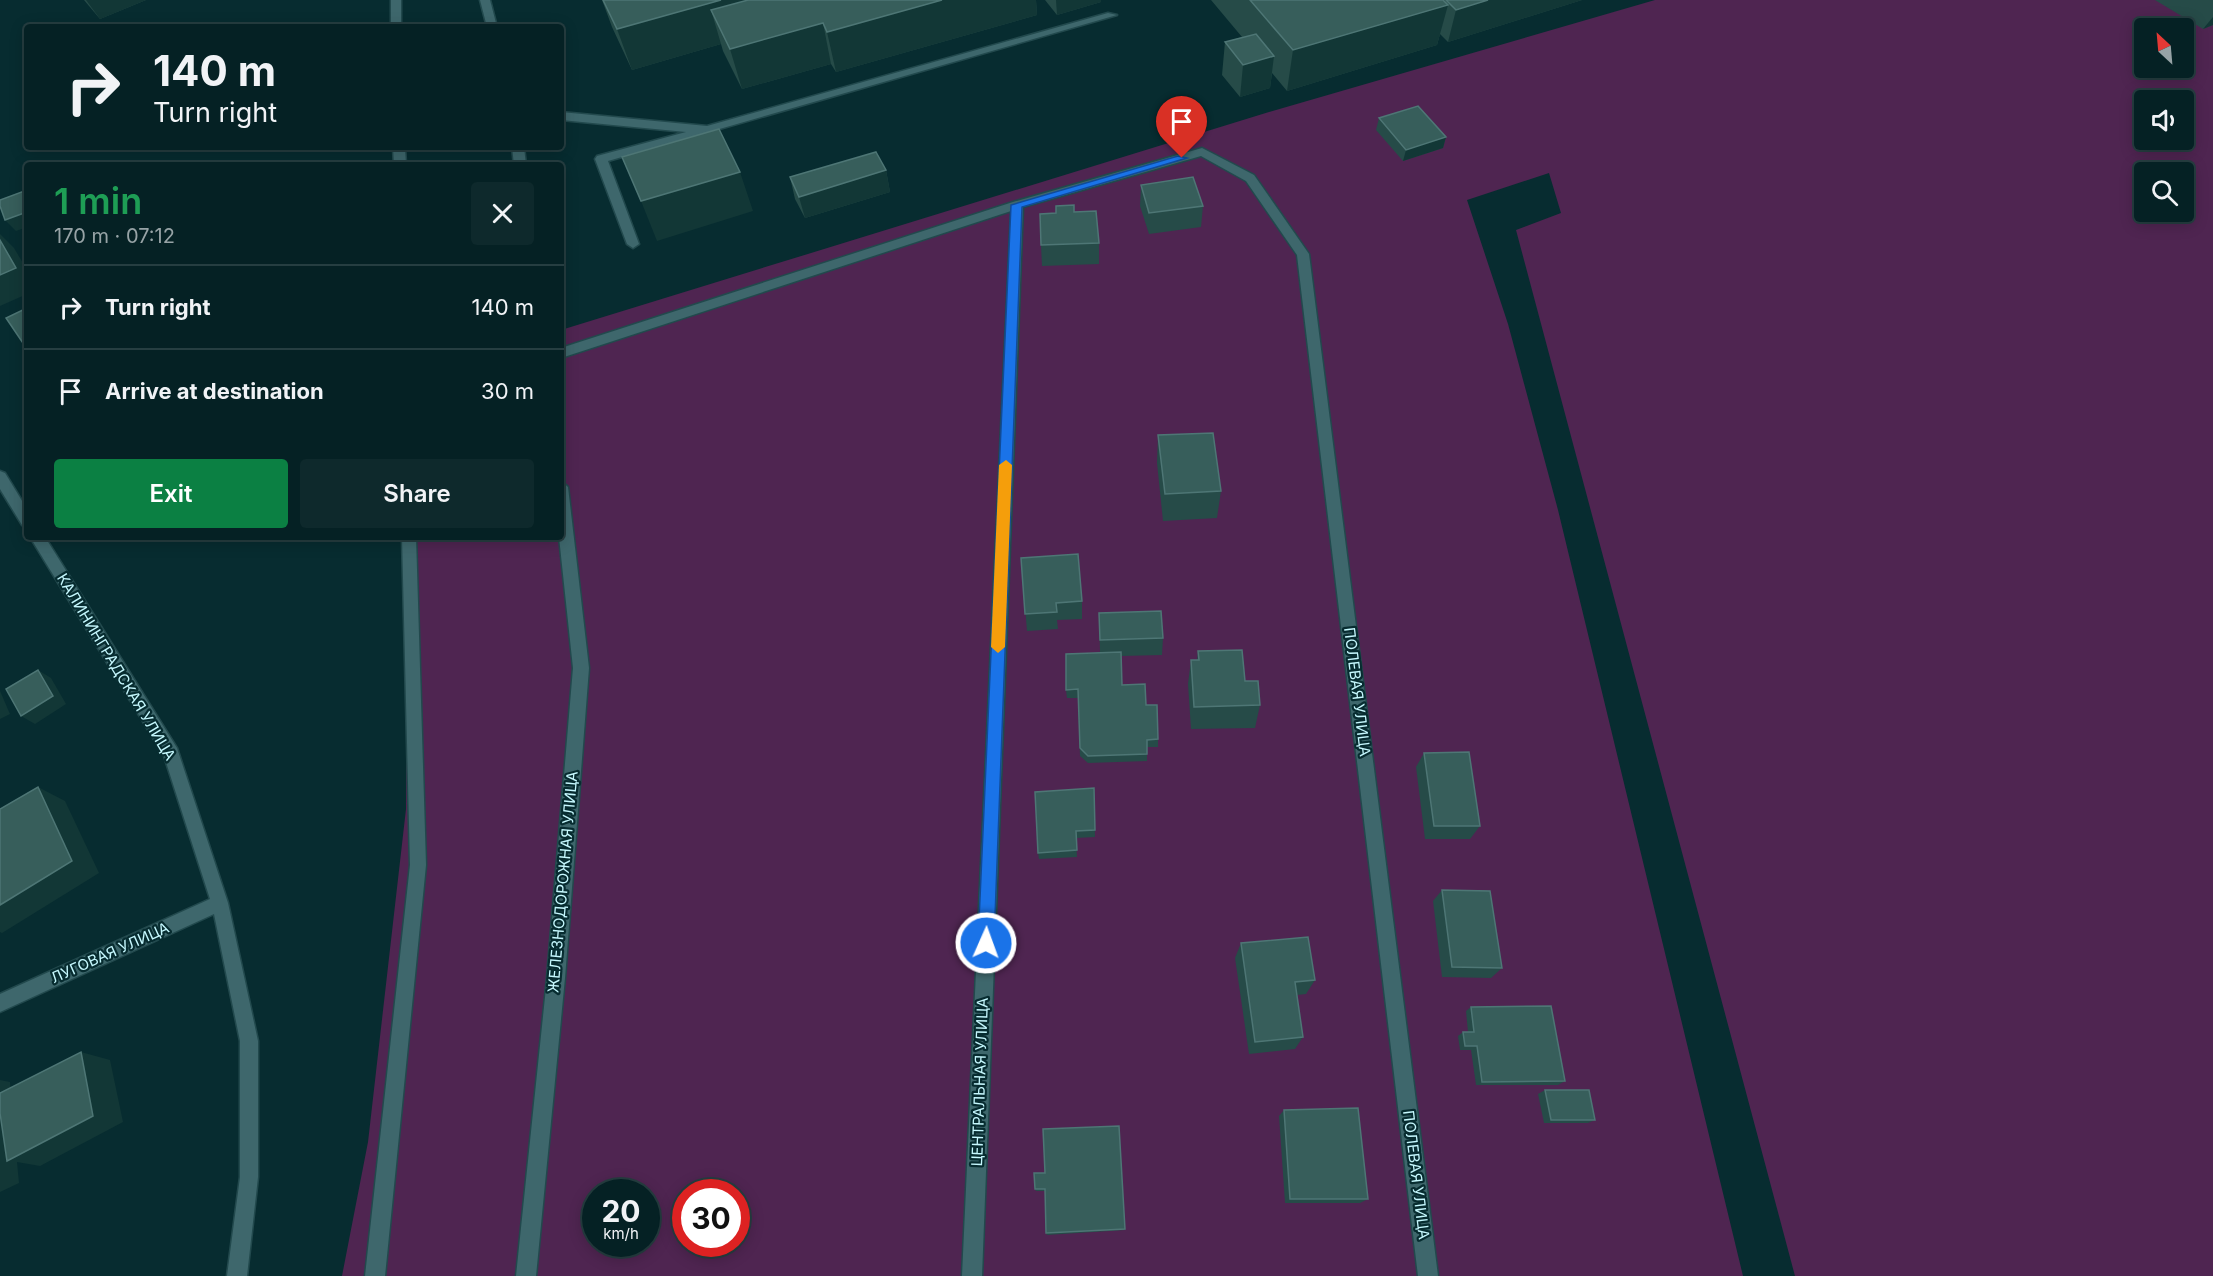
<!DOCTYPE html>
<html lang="en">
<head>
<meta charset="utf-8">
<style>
  :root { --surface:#052124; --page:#0e292c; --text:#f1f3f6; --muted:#97a3a6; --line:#263e41; --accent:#0b8043 }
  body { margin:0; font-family:Inter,sans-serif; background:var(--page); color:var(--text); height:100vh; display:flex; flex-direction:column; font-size:22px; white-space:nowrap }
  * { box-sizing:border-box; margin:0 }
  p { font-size:20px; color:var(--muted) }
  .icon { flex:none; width:33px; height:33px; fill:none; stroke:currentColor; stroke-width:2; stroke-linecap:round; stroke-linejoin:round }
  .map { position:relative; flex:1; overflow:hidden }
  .panel { position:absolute; left:24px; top:162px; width:540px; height:378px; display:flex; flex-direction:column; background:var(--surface); border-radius:6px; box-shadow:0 3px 15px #0003,0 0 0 2px var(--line) }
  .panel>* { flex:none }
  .banner { position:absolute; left:24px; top:24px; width:540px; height:126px; border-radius:6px; box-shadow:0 3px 15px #0003,0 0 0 2px var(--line); background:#052124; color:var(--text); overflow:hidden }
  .needle { width:39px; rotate:334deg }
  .controls { position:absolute; left:2134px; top:18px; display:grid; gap:12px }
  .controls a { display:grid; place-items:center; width:60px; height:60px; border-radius:6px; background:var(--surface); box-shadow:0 3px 15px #0003,0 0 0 2px var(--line); font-size:30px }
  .speed { position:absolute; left:582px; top:1179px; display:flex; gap:12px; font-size:30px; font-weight:700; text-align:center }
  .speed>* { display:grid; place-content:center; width:78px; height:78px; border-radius:50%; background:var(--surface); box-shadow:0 3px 15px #0003,0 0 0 2px var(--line); line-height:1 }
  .speed small { font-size:15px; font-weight:400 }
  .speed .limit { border:9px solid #d22; background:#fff; color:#111 }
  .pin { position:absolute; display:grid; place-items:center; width:51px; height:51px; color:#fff; margin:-62px -26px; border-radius:50% 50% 50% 0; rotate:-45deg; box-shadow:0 0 6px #0007 }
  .pin .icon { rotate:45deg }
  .me { position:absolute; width:66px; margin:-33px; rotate:2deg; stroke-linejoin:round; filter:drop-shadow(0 0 4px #0008) }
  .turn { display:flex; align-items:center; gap:21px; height:126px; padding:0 30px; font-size:27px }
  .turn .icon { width:78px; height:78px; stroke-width:2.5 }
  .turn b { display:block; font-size:42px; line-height:51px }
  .round { display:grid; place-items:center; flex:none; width:63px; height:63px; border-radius:6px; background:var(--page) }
  .head { display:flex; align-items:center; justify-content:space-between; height:102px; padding:0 30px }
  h1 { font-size:36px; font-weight:600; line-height:45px; color:#1e9e55 }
  .action { display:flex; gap:12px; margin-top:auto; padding:12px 30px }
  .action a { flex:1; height:69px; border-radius:6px; background:var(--accent); color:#fff; font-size:24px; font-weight:600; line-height:69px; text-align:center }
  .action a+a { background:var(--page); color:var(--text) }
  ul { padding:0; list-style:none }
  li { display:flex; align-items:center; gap:18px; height:84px; padding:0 30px; border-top:2px solid var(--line) }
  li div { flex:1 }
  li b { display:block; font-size:22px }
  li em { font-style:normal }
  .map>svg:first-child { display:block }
</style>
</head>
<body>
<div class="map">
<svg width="2213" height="1276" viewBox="0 0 2213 1276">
  <rect width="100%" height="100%" fill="#072c30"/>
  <!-- green -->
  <path fill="#4f2551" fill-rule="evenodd" d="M1655,0H2213V1276H1795L1516,230L1561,213L1549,173L1467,200L1508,324L1558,510L1743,1276H342L368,1142L406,809L407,537H561V330L1269,112ZM2145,28H2184V68H2145ZM2145,100H2184V140H2145ZM2145,172H2184V212H2145ZM596,1192H646V1244H596ZM686,1192H736V1244H686Z"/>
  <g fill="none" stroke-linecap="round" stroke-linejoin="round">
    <!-- lane casing -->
    <g stroke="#22494d" stroke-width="3">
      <polygon id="lane" points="1108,13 1117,15 608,161 639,244 633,248 627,244 595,159 597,156 686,132 561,120 561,112 707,126"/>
    </g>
    <!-- street casing -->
    <g stroke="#22494d" stroke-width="3">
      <g id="street">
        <rect x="391" y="0" width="10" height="27"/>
        <polygon points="480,0 490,0 497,27 487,27"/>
        <polygon points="393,147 405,147 406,165 394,165"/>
        <polygon points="512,147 524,147 526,165 514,165"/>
        <polygon points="1202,148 1254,175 1309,254 1438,1276 1418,1276 1297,255 1246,181 1201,156 1023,207 982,1276 962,1276 1011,211 561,358 561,348 1013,202"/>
        <polygon points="0,471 5,473 27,509 27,527 22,525 0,489"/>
        <polygon points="561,481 568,487 589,668 565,978 536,1276 516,1276 547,978 573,668 559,537"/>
        <polygon points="30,537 45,537 177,748 228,903 258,1041 258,1177 247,1276 227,1276 240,1177 240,1041 214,914 0,1012 0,994 210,899 164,756"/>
        <polygon points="402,537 416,537 426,865 385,1276 365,1276 410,865"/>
      </g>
    </g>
    <!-- lane -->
    <use href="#lane" fill="#3e676c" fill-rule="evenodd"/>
    <!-- street -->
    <use href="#street" fill="#3e676c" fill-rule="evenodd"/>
  </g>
  <!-- wall -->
  <g fill="#264b48">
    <polygon points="84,0 146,0 100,19"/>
    <polygon points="602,0 1036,0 1037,15 836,72 831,64 742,89 723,51 721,44 632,70 612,27"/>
    <polygon points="1045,0 1101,0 1101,2 1057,15"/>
    <polygon points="1211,0 1582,0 1448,42 1440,34 1437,45 1287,91 1272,73 1270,88 1240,97 1222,75 1225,42 1242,37"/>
    <polygon points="2155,0 2213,0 2213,25 2203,29"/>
    <polygon points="1379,118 1446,137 1443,148 1403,161 1376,130"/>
    <polygon points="886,170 890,192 805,218 795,199 790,177"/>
    <polygon points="1141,185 1203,206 1201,227 1149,234 1140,206"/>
    <polygon points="1074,212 1099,243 1099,264 1042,266 1041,245"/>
    <polygon points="1158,435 1221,491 1217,518 1163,521 1157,463"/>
    <polygon points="1021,558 1082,601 1082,619 1057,620 1058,629 1027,631"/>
    <polygon points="1099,613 1163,638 1162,655 1121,656 1122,685 1146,705 1158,739 1158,747 1147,747 1147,761 1088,763 1080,756 1078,698 1067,698 1066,690 1100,653"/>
    <polygon points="1198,651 1245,681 1260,705 1255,728 1191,729 1188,684 1191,660 1197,660"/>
    <polygon points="1424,753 1480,826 1470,839 1425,839 1416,767"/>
    <polygon points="1094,788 1095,837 1076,838 1077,857 1039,859 1038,853"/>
    <polygon points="1442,890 1502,968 1491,978 1442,977 1433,901"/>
    <polygon points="1241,943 1315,980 1306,994 1297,995 1303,1037 1295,1049 1249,1054 1235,958"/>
    <polygon points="1471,1007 1565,1081 1558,1085 1476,1085 1471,1050 1460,1050 1458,1036 1463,1032 1468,1032 1466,1011"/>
    <polygon points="1545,1090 1595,1120 1588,1123 1544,1123 1538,1094"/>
    <polygon points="1284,1110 1368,1199 1360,1203 1285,1203 1279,1116"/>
    <polygon points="1034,1173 1125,1229 1125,1230 1047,1235 1046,1233 1045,1191 1036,1191 1035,1189"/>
  </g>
  <!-- shaded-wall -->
  <g fill="#123736">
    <polygon points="86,0 146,0 100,19"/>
    <polygon points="721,0 875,0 711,10 721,44 632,70 617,29"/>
    <polygon points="942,0 1036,0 1037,15 836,72 827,32"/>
    <polygon points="1056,0 1101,0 1101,2 1057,15"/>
    <polygon points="1488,0 1582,0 1448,42 1456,10"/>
    <polygon points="1448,5 1437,45 1287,91 1293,50"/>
    <polygon points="2213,17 2213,25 2203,29"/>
    <polygon points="823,23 831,64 742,89 730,49"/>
    <polygon points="1274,56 1270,88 1240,97 1243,65"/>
    <polygon points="1446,137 1443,148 1403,161 1406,150"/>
    <polygon points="886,170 890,192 805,218 799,197"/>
    <polygon points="740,172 753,211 657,241 641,201"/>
    <polygon points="27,212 27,227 16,231 5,220"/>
    <polygon points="0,234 14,248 27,270 27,294 0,306"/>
    <polygon points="38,670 51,678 66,704 35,724 21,716"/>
    <polygon points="0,691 10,714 0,719"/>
    <polygon points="38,787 65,801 99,873 2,933 0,932 0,905"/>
    <polygon points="81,1052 110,1060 123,1122 40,1166 17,1162 19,1183 0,1192 0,1080 10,1082 16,1156"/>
  </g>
  <!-- building -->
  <g fill="#375e5b" stroke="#4e7675" stroke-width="1.5">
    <polygon points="603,0 721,0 617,29"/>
    <polygon points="748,0 942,0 827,32 823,23 730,49 711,10"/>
    <polygon points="1250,0 1443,0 1448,5 1293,50"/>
    <polygon points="1446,0 1488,0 1456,10"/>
    <polygon points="1256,34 1274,56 1243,65 1225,42"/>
    <polygon points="1418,106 1446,137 1406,150 1379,118"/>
    <polygon points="719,129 740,172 641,201 622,157"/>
    <polygon points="876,152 886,170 799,197 790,177"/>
    <polygon points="1193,177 1203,206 1149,213 1141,185"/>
    <polygon points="27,190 27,212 5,220 0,206 0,200"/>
    <polygon points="1074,205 1074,212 1096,211 1099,243 1041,245 1040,214 1056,213 1056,206"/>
    <polygon points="0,240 16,268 0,275"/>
    <polygon points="27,308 27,349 6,318"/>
    <polygon points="1213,433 1221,491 1165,494 1158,435"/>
    <polygon points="1078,554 1082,601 1056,603 1057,612 1025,614 1021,558"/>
    <polygon points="1161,611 1163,638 1100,640 1099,613"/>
    <polygon points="1242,650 1245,681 1258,681 1260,705 1194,707 1191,660 1199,660 1198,651"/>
    <polygon points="1121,652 1122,685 1145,684 1146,705 1157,705 1158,739 1147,740 1147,754 1088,756 1080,748 1078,689 1066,690 1066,654"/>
    <polygon points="38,670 53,696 21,716 6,689"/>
    <polygon points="1469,752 1480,826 1434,826 1424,753"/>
    <polygon points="38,787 72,861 0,905 0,809"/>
    <polygon points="1094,788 1095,830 1076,831 1077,850 1038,853 1035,792"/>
    <polygon points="1442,890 1490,891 1502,968 1452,967"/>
    <polygon points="1308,937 1315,980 1295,982 1303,1037 1255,1042 1241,943"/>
    <polygon points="1551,1006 1565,1081 1482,1082 1477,1046 1465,1046 1463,1032 1474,1032 1471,1007"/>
    <polygon points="81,1052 93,1116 7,1161 0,1113 0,1093"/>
    <polygon points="1545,1090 1589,1090 1595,1120 1551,1120"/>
    <polygon points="1358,1108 1368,1199 1290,1199 1284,1110"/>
    <polygon points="1119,1126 1125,1229 1046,1233 1045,1189 1035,1189 1034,1173 1045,1173 1043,1129"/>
  </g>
  <!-- route -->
  <polygon fill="#1a73e8" stroke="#114b97" stroke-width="1.5" points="1178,156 1187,158 1022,207 994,943 991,948 986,951 980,948 978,943 1011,205"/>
  <!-- slow -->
  <polygon fill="#f59e0b" points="1006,460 1012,465 1005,647 998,653 991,647 999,465"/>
  <g text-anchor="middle" stroke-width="4.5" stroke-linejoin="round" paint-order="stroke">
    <!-- street labels -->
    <g font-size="15" fill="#c6f8fe" stroke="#072c30">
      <text transform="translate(116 667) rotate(59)" y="5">КАЛИНИНГРАДСКАЯ УЛИЦА</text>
      <text transform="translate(1357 692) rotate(83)" y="5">ПОЛЕВАЯ УЛИЦА</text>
      <text transform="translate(563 882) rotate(-85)" y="5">ЖЕЛЕЗНОДОРОЖНАЯ УЛИЦА</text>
      <text transform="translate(110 953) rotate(-24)" y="5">ЛУГОВАЯ УЛИЦА</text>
      <text transform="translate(980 1082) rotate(-88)" y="5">ЦЕНТРАЛЬНАЯ УЛИЦА</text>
      <text transform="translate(1416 1175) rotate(83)" y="5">ПОЛЕВАЯ УЛИЦА</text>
    </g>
  </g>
</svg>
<div class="controls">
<a><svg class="needle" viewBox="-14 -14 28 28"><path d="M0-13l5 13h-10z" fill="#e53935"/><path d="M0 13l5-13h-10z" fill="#97a3a6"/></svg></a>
<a><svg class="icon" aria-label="sound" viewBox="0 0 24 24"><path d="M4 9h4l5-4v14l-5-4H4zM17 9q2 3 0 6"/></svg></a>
<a><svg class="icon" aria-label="search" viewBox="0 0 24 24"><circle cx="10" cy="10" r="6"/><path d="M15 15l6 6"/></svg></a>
</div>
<div class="speed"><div>20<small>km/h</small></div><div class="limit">30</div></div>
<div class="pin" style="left:1182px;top:158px;background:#d93025"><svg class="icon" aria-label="arrive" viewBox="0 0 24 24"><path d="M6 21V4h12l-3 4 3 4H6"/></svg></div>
<svg class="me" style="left:986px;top:943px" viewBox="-20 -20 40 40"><circle r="17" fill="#1a73e8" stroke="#fff" stroke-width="3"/><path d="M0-11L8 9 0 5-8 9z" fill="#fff"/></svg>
<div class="banner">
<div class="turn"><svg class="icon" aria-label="right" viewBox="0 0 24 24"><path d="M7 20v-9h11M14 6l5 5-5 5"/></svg><div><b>140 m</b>Turn right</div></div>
</div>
<section class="panel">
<div class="head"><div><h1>1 min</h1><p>170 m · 07:12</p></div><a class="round"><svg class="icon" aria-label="close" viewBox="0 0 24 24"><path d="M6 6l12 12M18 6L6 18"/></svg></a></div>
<ul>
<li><svg class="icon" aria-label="right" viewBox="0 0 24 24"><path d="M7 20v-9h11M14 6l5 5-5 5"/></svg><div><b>Turn right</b></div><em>140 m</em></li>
<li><svg class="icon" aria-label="arrive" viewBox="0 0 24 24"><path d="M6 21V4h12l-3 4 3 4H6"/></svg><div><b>Arrive at destination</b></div><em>30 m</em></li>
</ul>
<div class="action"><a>Exit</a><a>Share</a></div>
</section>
</div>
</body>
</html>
